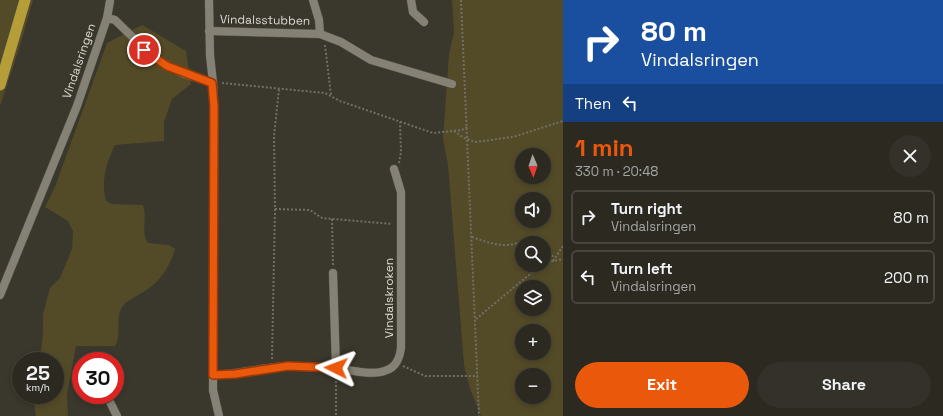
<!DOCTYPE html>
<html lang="en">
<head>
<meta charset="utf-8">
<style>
  :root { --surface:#2c2921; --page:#34312a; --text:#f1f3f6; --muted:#a6a6a5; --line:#48453f; --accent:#ea580c }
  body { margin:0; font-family:"Space Grotesk",sans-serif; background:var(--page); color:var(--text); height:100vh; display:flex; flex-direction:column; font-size:15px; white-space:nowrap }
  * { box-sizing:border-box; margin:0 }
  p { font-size:13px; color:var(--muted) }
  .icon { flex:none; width:22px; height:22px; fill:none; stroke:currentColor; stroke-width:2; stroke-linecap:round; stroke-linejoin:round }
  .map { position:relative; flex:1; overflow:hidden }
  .panel { display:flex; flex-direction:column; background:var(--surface); width:380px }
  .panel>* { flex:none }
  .guide { background:#1a4fa0; color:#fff; overflow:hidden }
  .needle { width:26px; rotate:178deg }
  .fabs { position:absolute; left:515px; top:148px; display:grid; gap:8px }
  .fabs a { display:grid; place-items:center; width:36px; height:36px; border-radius:50%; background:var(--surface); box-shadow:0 2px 6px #0003,0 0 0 1px var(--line); font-size:20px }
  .speed { position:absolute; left:12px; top:352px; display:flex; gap:8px; font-size:20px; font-weight:700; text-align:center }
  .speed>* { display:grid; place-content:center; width:52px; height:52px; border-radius:50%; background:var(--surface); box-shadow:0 2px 6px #0003,0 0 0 1px var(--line); line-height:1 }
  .speed small { font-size:10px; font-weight:400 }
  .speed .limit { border:6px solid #d22; background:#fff; color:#111 }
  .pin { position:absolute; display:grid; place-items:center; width:34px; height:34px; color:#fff; margin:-17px; border:2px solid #fff; border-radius:50%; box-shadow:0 1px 4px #0007 }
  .me { position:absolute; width:44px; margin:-22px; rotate:273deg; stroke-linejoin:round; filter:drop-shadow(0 0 3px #0008) }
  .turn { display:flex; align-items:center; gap:14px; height:84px; padding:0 12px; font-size:18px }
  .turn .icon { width:52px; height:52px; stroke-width:2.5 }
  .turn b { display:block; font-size:28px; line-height:34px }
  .then { display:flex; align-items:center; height:38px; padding:0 12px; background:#0003; gap:8px; font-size:15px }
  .round { display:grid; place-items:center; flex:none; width:42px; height:42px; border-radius:21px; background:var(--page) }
  .overview { display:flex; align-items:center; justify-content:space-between; height:68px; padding:0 12px }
  h1 { font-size:24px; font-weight:700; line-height:30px; color:var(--accent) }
  .button { display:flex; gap:8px; margin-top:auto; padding:8px 12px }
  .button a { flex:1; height:46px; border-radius:24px; background:var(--accent); color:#fff; font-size:16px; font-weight:700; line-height:46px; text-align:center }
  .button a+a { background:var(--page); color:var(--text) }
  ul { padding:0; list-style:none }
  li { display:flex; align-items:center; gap:12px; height:54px; margin:0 8px 6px; padding:0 4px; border:2px solid var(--line); border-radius:6px }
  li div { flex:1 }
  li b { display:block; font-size:15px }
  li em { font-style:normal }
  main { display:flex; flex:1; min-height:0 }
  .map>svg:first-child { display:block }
</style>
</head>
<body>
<main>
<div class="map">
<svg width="563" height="416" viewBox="0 0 563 416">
  <rect width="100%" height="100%" fill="#3a372c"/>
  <!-- green -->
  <g fill="#534a27" fill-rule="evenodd">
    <polygon points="0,0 33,0 20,46 0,106"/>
    <path d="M452,0H563V416H481L470,389L464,365L448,165L443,139L449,54L454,32ZM522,155H544V177H522ZM522,199H544V221H522ZM522,243H544V265H522ZM522,287H544V309H522ZM522,331H544V353H522ZM522,375H544V397H522Z"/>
    <path d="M142,25L186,51L191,84L172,99L164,122V141L115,145C106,164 101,180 106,201L112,204L143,205C148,218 140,232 148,243L169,245L175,249C170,266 161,281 145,291C138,296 128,299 122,307C115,318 122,336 115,346H76L67,395L68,416H36L34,404L35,395H55V361H40L43,334V314L50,288L60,278L72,249L73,231L68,221L45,207L55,187L107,43Z"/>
  </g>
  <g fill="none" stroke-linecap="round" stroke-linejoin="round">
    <!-- minor casing -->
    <g stroke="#555349" stroke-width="9">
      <g id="minor">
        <polyline points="209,0 210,55 213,83"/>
        <polyline points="313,0 319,20 320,34"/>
        <polyline points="411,0 413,12 424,22"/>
        <polyline points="107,18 110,1"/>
        <polyline points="209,31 320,34 341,42 371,60 452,84"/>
        <polyline points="333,273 336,368"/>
        <polyline points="0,295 77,106 107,18 115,20 154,58 184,74 213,83 214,106 213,390 219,416"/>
        <path d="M213,375C235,375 255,369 277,367C295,365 314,367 332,368C349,369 372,377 387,370C396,367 400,357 401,348V192L394,169"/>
        <polyline points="110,402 117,416"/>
      </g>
    </g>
    <!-- trunk casing -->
    <g stroke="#555349" stroke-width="12">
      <polyline id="trunk" points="0,85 25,0"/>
    </g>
    <!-- path -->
    <g stroke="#726f66" stroke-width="2" stroke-dasharray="2 2" stroke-linecap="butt">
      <polyline points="461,0 479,416"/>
      <polyline points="325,45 331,95"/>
      <polyline points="222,83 325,93 340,101 433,133 462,130 467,127"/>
      <polyline points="454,131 464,138 475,142 513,137 563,121"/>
      <polyline points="399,163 401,152 400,122"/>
      <polyline points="275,209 310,210 322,218 392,224"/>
      <polyline points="332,219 333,265"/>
      <path d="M472,237C483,241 494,245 506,245C516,245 524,239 534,243"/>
      <polyline points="544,247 552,253 553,259"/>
      <polyline points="553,261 563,246"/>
      <polyline points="544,265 553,261 563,259"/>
      <polyline points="476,319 536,269 544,265"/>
      <polyline points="272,359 275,209 274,136 279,89"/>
      <polyline points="403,366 425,376 478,376"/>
      <polyline points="336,377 336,416"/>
    </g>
    <!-- minor -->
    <use href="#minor" stroke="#858275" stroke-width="8"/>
    <!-- trunk -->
    <use href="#trunk" stroke="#b59e38" stroke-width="11"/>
  </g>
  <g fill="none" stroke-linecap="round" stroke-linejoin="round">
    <!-- route casing -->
    <g stroke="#983908" stroke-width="10">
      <polyline id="route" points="144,50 167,66 212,83 214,106 213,375 235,374 288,366 336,368"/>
    </g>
    <!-- route -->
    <use href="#route" stroke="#ea580c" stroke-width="7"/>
  </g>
  <g text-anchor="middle" stroke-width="4" stroke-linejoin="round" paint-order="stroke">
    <!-- street labels -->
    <g font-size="12" fill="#dcdad3" stroke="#3a372c">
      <text transform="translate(265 20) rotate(1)" y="4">Vindalsstubben</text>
      <text transform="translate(79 61) rotate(-71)" y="4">Vindalsringen</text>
      <text transform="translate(389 298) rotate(-90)" y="4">Vindalskroken</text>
    </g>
  </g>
</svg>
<div class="fabs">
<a><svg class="needle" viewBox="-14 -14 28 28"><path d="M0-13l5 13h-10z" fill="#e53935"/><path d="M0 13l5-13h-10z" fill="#a6a6a5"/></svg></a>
<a><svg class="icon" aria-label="sound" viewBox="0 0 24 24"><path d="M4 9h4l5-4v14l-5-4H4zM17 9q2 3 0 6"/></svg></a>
<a><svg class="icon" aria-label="search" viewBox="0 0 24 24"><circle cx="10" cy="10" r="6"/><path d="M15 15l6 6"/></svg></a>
<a><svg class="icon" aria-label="layers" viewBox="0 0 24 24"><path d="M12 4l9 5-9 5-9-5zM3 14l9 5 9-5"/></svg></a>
<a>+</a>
<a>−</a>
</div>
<div class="speed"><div>25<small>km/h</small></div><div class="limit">30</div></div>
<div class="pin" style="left:144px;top:50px;background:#d93025"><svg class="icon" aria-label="arrive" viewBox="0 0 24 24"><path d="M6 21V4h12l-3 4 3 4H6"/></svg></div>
<svg class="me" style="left:336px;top:368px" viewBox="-20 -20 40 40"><path d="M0-17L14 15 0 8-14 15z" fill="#ea580c" stroke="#fff" stroke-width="4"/></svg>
</div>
<section class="panel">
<div class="guide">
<div class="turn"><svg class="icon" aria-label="right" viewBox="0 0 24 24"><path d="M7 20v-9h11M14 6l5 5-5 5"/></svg><div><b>80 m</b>Vindalsringen</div></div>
<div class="then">Then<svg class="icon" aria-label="left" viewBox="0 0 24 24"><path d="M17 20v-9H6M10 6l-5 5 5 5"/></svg></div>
</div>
<div class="overview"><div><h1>1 min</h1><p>330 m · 20:48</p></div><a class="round"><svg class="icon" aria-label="close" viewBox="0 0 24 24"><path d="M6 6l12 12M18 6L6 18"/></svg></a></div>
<ul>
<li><svg class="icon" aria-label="right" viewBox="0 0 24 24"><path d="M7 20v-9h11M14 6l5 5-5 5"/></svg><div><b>Turn right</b><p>Vindalsringen</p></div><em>80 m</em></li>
<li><svg class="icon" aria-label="left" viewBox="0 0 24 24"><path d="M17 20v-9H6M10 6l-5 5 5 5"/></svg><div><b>Turn left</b><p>Vindalsringen</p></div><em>200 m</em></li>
</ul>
<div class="button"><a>Exit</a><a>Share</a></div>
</section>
</main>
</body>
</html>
